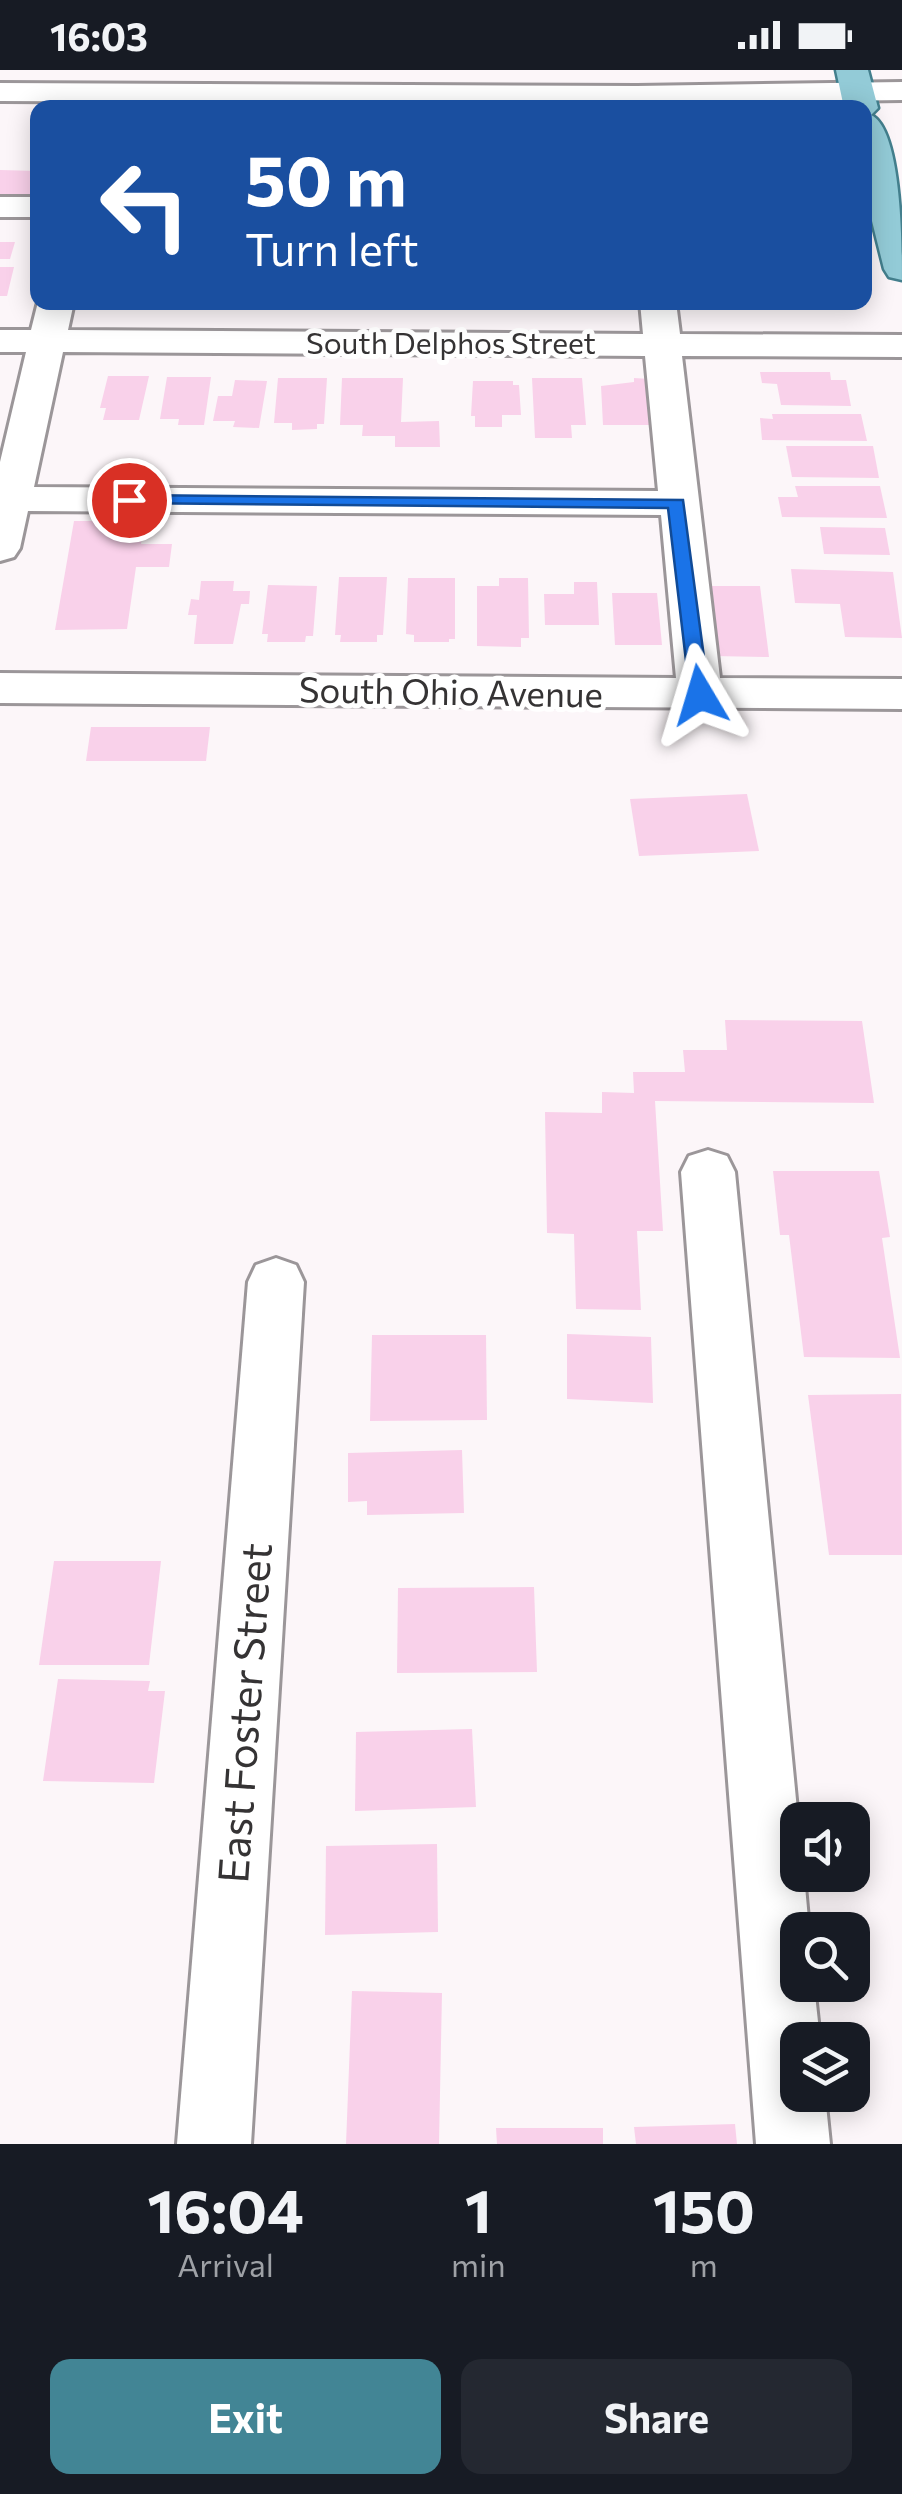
<!DOCTYPE html>
<html lang="en">
<head>
<meta charset="utf-8">
<style>
  :root { --surface:#171b24; --page:#242831; --text:#f1f3f6; --muted:#9ea1a6; --accent:#428595 }
  body { margin:0; font-family:Commissioner,sans-serif; background:var(--page); color:var(--text); height:100vh; display:flex; flex-direction:column; font-size:38px; white-space:nowrap }
  * { box-sizing:border-box; margin:0 }
  p { font-size:32px; color:var(--muted) }
  .icon { flex:none; width:55px; height:55px; fill:none; stroke:currentColor; stroke-width:2; stroke-linecap:round; stroke-linejoin:round }
  .map { position:relative; height:2074px; overflow:hidden }
  .panel { display:flex; flex-direction:column; background:var(--surface); flex:1 }
  .panel>* { flex:none }
  .hud { position:absolute; left:30px; top:30px; width:842px; height:210px; border-radius:20px; box-shadow:0 5px 25px #0003; background:#1a4fa0; color:#fff; overflow:hidden }
  .fabs { position:absolute; left:780px; top:1732px; display:grid; gap:20px }
  .fabs a { display:grid; place-items:center; width:90px; height:90px; border-radius:20px; background:var(--surface); box-shadow:0 5px 25px #0003; font-size:50px }
  .pin { position:absolute; display:grid; place-items:center; width:85px; height:85px; color:#fff; margin:-42px; border:5px solid #fff; border-radius:50%; box-shadow:0 2px 10px #0007 }
  .me { position:absolute; width:110px; margin:-55px; rotate:353deg; stroke-linejoin:round; filter:drop-shadow(0 0 8px #0008) }
  .turn { display:flex; align-items:center; gap:35px; height:210px; padding:0 50px; font-size:45px }
  .turn .icon { width:130px; height:130px; stroke-width:2.5 }
  .turn b { display:block; font-size:70px; line-height:85px }
  .eta { display:flex; justify-content:space-evenly; align-items:center; height:170px; text-align:center }
  .eta b { font-size:60px; font-weight:700; line-height:70px }
  .button { display:flex; gap:20px; margin-top:auto; padding:20px 50px }
  .button a { flex:1; height:115px; border-radius:20px; background:var(--accent); color:#fff; font-size:40px; font-weight:700; line-height:115px; text-align:center }
  .button a+a { background:var(--page); color:var(--text) }
  .status { display:flex; justify-content:space-between; align-items:center; height:70px; padding:0 50px; background:var(--surface); direction:ltr }
  .status svg { height:28px; fill:currentColor }
  .map>svg:first-child { display:block }
</style>
</head>
<body>
<div class="status"><b>16:03</b><svg viewBox="0 0 49 12"><path d="M0 12V9h3v3zM5 12V6h3v6zM10 12V3h3v9zM15 12V0h3v12zM26 1h20v11H26zM47 4h2v5h-2z"/></svg></div>
<div class="map">
<svg width="902" height="2074" viewBox="0 0 902 2074">
  <rect width="100%" height="100%" fill="#fcf6f9"/>
  <!-- building -->
  <g fill="#f9d1ea">
    <polygon points="0,100 38,101 32,129 0,129"/>
    <polygon points="0,172 15,172 10,189 0,189"/>
    <polygon points="0,197 14,197 7,226 0,226"/>
    <polygon points="233,232 278,232 278,238 232,237"/>
    <polygon points="760,302 830,302 831,310 846,310 851,336 781,335 777,314 762,313"/>
    <polygon points="108,306 149,306 139,350 103,350 106,338 100,338"/>
    <polygon points="167,307 211,307 204,355 178,355 179,349 160,349"/>
    <polygon points="278,308 327,308 324,354 317,354 317,359 292,360 292,353 274,353"/>
    <polygon points="342,308 403,308 401,352 439,351 440,377 395,377 395,366 362,366 363,355 340,355"/>
    <polygon points="532,308 582,308 586,355 571,355 572,368 535,368"/>
    <polygon points="634,308 650,309 654,355 603,355 601,316 634,312"/>
    <polygon points="235,310 267,311 259,358 233,357 235,351 213,351 218,326 232,326"/>
    <polygon points="473,311 513,311 513,315 519,315 521,345 502,345 502,357 475,357 475,346 471,346"/>
    <polygon points="772,344 861,344 867,371 762,370 760,348 773,349"/>
    <polygon points="786,376 873,376 879,408 792,407"/>
    <polygon points="795,416 880,416 887,448 782,447 778,427 798,427"/>
    <polygon points="74,451 144,451 141,474 172,474 169,497 136,497 127,559 55,560"/>
    <polygon points="820,457 885,458 890,485 824,484"/>
    <polygon points="791,499 893,502 902,568 845,567 840,534 795,533"/>
    <polygon points="339,507 387,507 383,565 377,565 377,572 340,572 341,565 335,565"/>
    <polygon points="408,508 455,508 455,569 449,569 449,572 414,572 414,565 406,564"/>
    <polygon points="499,508 528,508 529,568 521,568 521,577 477,576 477,516 499,516"/>
    <polygon points="201,511 234,511 233,521 250,521 249,534 241,534 233,574 194,574 197,545 188,545 191,529 199,530"/>
    <polygon points="574,512 597,512 599,555 545,555 544,524 574,524"/>
    <polygon points="268,515 317,516 313,566 306,566 305,572 267,572 268,564 262,564"/>
    <polygon points="706,516 760,516 769,587 713,586"/>
    <polygon points="612,523 657,523 662,575 615,575"/>
    <polygon points="91,657 210,657 206,691 86,691"/>
    <polygon points="747,724 759,781 639,786 630,729"/>
    <polygon points="725,950 862,951 874,1033 655,1031 663,1161 637,1161 641,1240 576,1239 574,1164 547,1163 545,1042 602,1043 602,1022 634,1023 633,1002 685,1002 683,980 727,980"/>
    <polygon points="773,1101 879,1101 890,1167 882,1168 900,1288 804,1287 789,1165 780,1165"/>
    <polygon points="567,1264 651,1267 653,1333 567,1329"/>
    <polygon points="372,1265 486,1265 487,1350 370,1351"/>
    <polygon points="901,1324 902,1485 829,1485 808,1325"/>
    <polygon points="462,1380 464,1443 367,1445 367,1431 348,1432 348,1383"/>
    <polygon points="54,1491 161,1491 149,1595 39,1595"/>
    <polygon points="534,1517 537,1602 397,1603 398,1518"/>
    <polygon points="58,1609 150,1611 148,1621 165,1621 154,1713 43,1711"/>
    <polygon points="472,1659 476,1737 355,1741 356,1662"/>
    <polygon points="437,1774 438,1862 325,1865 326,1776"/>
    <polygon points="352,1921 442,1923 439,2074 346,2074"/>
    <polygon points="735,2054 737,2074 636,2074 634,2057"/>
    <polygon points="496,2058 603,2058 603,2074 497,2074"/>
  </g>
  <g fill="none" stroke-linecap="round" stroke-linejoin="round">
    <!-- minor casing -->
    <g stroke="#9b9699" stroke-width="6">
      <g id="minor">
        <polygon points="902,12 902,30 637,34 0,31 0,13 637,16"/>
        <rect x="0" y="127" width="38" height="20"/>
        <path d="M38,232H74L68,260L643,264L640,232H676L680,264L902,265V287L682,286L720,608L902,609V639L0,633V603L676,608L661,445L28,441L20,478L14,487L0,491V392L26,282H0V260H31ZM63,282L645,286L658,421L34,417Z"/>
        <polygon points="708,1080 727,1086 735,1102 798,1750 798,1805 804,1805 809,1860 798,1860 798,1915 814,1915 820,1970 798,1970 798,2025 825,2025 830,2074 756,2074 681,1102 689,1086"/>
        <polygon points="276,1188 296,1195 304,1212 251,2074 177,2074 248,1212 256,1195"/>
      </g>
    </g>
    <!-- major casing -->
    <g stroke="#437f8d" stroke-width="5">
      <path id="major" d="M836,0H868L878,38L871,45C902,59 902,178 902,210L889,207L884,199L865,123V38H844Z"/>
    </g>
    <!-- minor -->
    <use href="#minor" fill="#fff" fill-rule="evenodd"/>
    <!-- major -->
    <use href="#major" fill="#93cbd7" fill-rule="evenodd"/>
  </g>
  <!-- route -->
  <polygon fill="#1a73e8" stroke="#114b97" stroke-width="2.5" points="129,425 683,430 709,625 700,631 690,625 668,438 123,433 120,430"/>
  <g text-anchor="middle" stroke-width="10" stroke-linejoin="round" paint-order="stroke">
    <!-- far-street labels -->
    <g font-size="30" fill="#353334" stroke="#fff">
      <text x="451" y="284">South Delphos Street</text>
    </g>
    <!-- street labels -->
    <g font-size="35" fill="#353334" stroke="#fff">
      <text transform="translate(451 623) rotate(1)" y="12">South Ohio Avenue</text>
    </g>
    <!-- near-street labels -->
    <g font-size="42" fill="#353334" stroke="#fff">
      <text transform="translate(245 1643) rotate(-86)" y="15">East Foster Street</text>
    </g>
  </g>
</svg>
<div class="fabs">
<a><svg class="icon" aria-label="sound" viewBox="0 0 24 24"><path d="M4 9h4l5-4v14l-5-4H4zM17 9q2 3 0 6"/></svg></a>
<a><svg class="icon" aria-label="search" viewBox="0 0 24 24"><circle cx="10" cy="10" r="6"/><path d="M15 15l6 6"/></svg></a>
<a><svg class="icon" aria-label="layers" viewBox="0 0 24 24"><path d="M12 4l9 5-9 5-9-5zM3 14l9 5 9-5"/></svg></a>
</div>
<div class="pin" style="left:129px;top:430px;background:#d93025"><svg class="icon" aria-label="arrive" viewBox="0 0 24 24"><path d="M6 21V4h12l-3 4 3 4H6"/></svg></div>
<svg class="me" style="left:700px;top:625px" viewBox="-20 -20 40 40"><path d="M0-17L14 15 0 8-14 15z" fill="#1a73e8" stroke="#fff" stroke-width="4"/></svg>
<div class="hud">
<div class="turn"><svg class="icon" aria-label="left" viewBox="0 0 24 24"><path d="M17 20v-9H6M10 6l-5 5 5 5"/></svg><div><b>50 m</b>Turn left</div></div>
</div>
</div>
<section class="panel">
<div class="eta">
<div><b>16:04</b><p>Arrival</p></div>
<div><b>1</b><p>min</p></div>
<div><b>150</b><p>m</p></div>
</div>
<div class="button"><a>Exit</a><a>Share</a></div>
</section>
</body>
</html>
